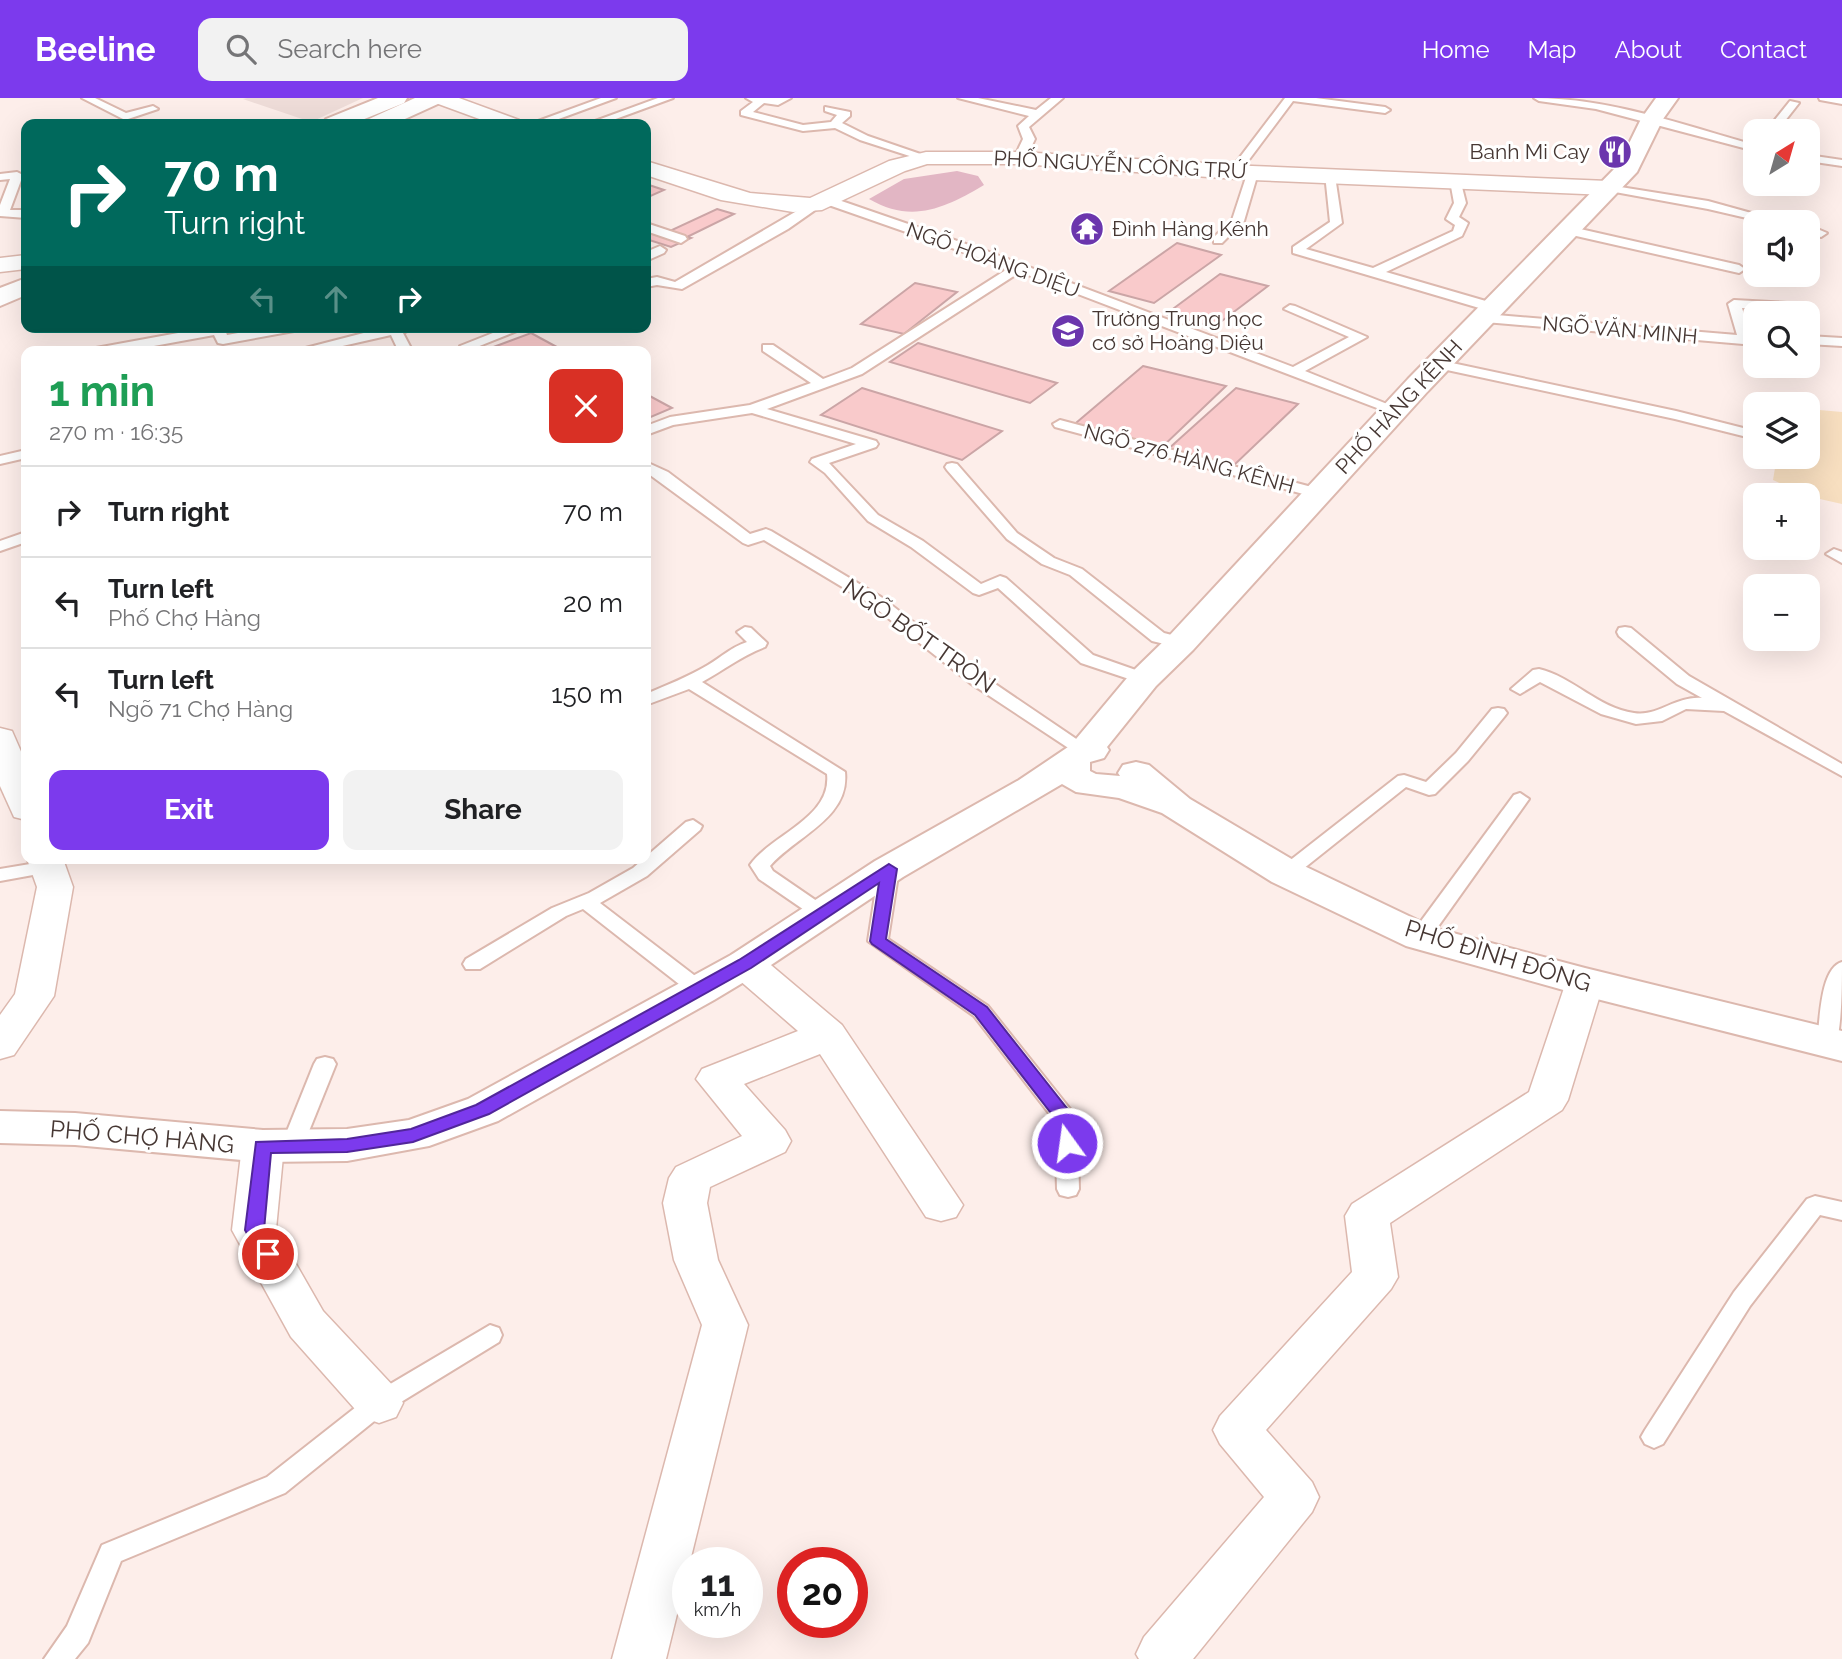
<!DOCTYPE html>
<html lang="en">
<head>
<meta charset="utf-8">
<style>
  :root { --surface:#fff; --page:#f2f2f2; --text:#202124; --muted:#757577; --line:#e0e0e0; --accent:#7c3aed }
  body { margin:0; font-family:Raleway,sans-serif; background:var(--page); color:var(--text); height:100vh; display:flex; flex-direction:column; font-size:26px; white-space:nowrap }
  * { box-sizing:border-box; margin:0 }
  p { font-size:23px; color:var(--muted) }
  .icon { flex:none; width:38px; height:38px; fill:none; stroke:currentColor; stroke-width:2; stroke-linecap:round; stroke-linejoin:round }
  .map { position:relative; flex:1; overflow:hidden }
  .side { position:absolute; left:21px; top:248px; width:630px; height:518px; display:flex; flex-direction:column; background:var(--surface); border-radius:14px; box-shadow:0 7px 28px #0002 }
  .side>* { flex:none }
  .banner { position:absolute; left:21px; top:21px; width:630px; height:214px; border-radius:14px; box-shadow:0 7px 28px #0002; background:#00695c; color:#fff; overflow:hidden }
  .needle { width:46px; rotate:37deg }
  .controls { position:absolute; left:1743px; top:21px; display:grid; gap:14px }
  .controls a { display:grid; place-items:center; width:77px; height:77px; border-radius:14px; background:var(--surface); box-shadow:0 7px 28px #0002; font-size:35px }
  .speed { position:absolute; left:672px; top:1449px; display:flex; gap:14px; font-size:35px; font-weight:700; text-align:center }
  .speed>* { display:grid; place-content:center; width:91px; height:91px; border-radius:50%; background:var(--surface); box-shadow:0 7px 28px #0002; line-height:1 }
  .speed small { font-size:18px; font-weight:400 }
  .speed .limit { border:10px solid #d22; background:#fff; color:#111 }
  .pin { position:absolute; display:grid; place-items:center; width:60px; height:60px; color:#fff; margin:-30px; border:4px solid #fff; border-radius:50%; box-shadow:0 2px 7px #0007 }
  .me { position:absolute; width:77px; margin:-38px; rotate:346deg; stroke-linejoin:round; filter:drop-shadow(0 0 5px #0008) }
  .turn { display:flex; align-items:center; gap:24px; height:147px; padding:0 28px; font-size:32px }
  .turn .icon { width:91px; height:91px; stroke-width:2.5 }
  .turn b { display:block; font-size:49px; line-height:60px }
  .lanes { display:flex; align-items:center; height:66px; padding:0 28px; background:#0003; justify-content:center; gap:35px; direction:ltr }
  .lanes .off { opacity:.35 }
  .round { display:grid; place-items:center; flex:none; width:74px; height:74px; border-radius:14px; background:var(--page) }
  .overview { display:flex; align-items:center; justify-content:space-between; height:119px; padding:0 28px }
  h1 { font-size:42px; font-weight:700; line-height:52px; color:#1e9e55 }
  .action { display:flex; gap:14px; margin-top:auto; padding:14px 28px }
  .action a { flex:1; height:80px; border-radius:14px; background:var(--accent); color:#fff; font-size:28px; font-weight:700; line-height:80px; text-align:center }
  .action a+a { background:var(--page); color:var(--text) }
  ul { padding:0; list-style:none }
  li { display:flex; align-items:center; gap:21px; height:91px; padding:0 28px; border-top:2px solid var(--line) }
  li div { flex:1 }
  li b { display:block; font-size:26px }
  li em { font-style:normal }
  header { display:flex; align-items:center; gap:42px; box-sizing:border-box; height:98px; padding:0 35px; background:var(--accent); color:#fff }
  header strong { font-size:33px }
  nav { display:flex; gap:38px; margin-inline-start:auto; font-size:24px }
  .search { width:490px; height:63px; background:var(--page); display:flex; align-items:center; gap:18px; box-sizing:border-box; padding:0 24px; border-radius:14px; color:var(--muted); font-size:26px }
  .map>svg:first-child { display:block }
</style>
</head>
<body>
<header>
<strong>Beeline</strong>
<div class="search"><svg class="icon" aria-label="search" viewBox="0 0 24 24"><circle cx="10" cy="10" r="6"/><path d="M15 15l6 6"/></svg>Search here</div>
<nav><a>Home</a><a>Map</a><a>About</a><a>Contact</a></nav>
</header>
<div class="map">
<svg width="1842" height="1561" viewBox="0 0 1842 1561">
  <rect width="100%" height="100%" fill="#fdeeea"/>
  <!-- built -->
  <polygon fill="#eedcd8" points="247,0 363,0 311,24 243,1"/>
  <!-- green -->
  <polygon fill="#f8dfc0" points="1808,311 1842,314 1842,406 1811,399 1773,382 1776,364 1773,359 1808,359"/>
  <!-- water -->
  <path fill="#e2b6c4" d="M957,73L978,78L984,87C945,110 912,126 869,101L904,81Z"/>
  <!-- building -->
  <g fill="#f9cacb" stroke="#cba5a6" stroke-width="2">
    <polygon points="646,86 664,92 646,100"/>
    <polygon points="717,111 734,116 687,139 691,140 671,149 646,141 646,125 670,133"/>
    <polygon points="1177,145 1221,157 1154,205 1109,193"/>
    <polygon points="1220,176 1268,188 1214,229 1166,216"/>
    <polygon points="915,185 957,194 904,236 861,226"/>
    <polygon points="531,235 566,254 480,254"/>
    <polygon points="918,245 1057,285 1030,305 890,264"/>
    <polygon points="1143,268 1226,288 1159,352 1070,330"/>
    <polygon points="862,290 1002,333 962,362 821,317"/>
    <polygon points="1236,290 1298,306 1231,370 1166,353"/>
    <polygon points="646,296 672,310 646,321"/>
  </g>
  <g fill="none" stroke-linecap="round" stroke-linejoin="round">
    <!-- lane casing -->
    <g stroke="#dcb8ae" stroke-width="4">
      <g id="lane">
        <polygon points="82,0 95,0 126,15 153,8 158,11 125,22"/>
        <polygon points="601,0 616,0 545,26 530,26"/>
        <polygon points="658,0 673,0 602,26 587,26"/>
        <polygon points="746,0 791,0 778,7 764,5 753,14 803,27 831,24 837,17 825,13 825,9 850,14 850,18 842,25 868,38 932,60 922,62 860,42 835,30 803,33 741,17 741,13 753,4"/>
        <polygon points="958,0 978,0 1036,12 1051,0 1063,0 1029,29 1035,41 1026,60 1020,63 1014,60 1023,41 1018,28 1029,18"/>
        <polygon points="1285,0 1316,0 1385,9 1390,12 1385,15 1293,3 1239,75 1231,75 1231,71"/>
        <path d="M1534,0C1609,0 1683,27 1755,47V53L1596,11L1539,3Z"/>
        <polygon points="1819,0 1842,0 1842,6 1820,2"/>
        <polygon points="1790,3 1799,5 1777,33 1766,33"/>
        <polygon points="1808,57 1842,62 1842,68 1808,63"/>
        <polygon points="1248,73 1258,75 1244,123 1222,145 1214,145 1214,139 1232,122"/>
        <polygon points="17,74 23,77 10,112 26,112 26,120 0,118 0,107 10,81 0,82 0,76"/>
        <polygon points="1325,76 1335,78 1342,125 1306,151 1373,170 1453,133 1455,127 1446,121 1454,105 1450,83 1460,81 1466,105 1459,119 1468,125 1462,138 1386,174 1496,206 1496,212 1486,212 1293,155 1293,149 1330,124"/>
        <polygon points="1608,87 1708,103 1784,124 1764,124 1708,111 1604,92 1602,90"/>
        <polygon points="827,98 989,154 1293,269 1349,239 1284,211 1290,207 1295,208 1367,239 1305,273 1402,312 1400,315 1390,315 1020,174 862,276 767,311 876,343 878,346 876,349 829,365 878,417 923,443 981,486 1000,478 1006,480 1093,557 1150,577 1153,581 1144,586 1081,565 998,490 979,497 973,495 911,449 868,423 825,375 810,364 812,361 856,346 752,315 673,327 646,337 646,328 670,319 750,307 811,285 763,253 763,247 773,247 823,281 852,270 1009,170 823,105 821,102"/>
        <polygon points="814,103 820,107 818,110 788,131 682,191 657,187 646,189 646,181 657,179 675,184"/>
        <polygon points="646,125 685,138 687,141 681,145 646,133"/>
        <polygon points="1808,127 1827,135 1821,139 1808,135"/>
        <polygon points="1567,128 1739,167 1745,171 1739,175 1563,135 1561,132"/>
        <polygon points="1755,146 1755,161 1746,159 1746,153"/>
        <polygon points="660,148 666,152 664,155 646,163 646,154"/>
        <polygon points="1734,202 1787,205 1793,209 1787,213 1742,210 1751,239 1755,239 1755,247 1485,224 1478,220 1485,216 1737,237 1728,206"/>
        <polygon points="211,229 224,229 227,237 271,229 300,229 294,233 223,246 218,245 214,237 121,254 89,254 96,250"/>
        <polygon points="387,229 416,229 403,235 413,254 399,254 391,237 316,254 290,254"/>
        <polygon points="508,229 527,229 472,251 467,252 460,248"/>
        <polygon points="1808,238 1842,240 1842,248 1808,246"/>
        <polygon points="1438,262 1676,313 1755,333 1755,341 1675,321 1433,269 1431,266"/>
        <polygon points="1060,322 1323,392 1326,395 1318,400 1055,329 1053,326"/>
        <polygon points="26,352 26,360 0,366 0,358"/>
        <polygon points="646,364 668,374 750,436 766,431 771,433 881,499 982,577 1094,653 1091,657 1079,657 970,585 869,505 764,442 748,447 743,445 646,374"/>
        <polygon points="952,365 957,366 1017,435 1054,460 1082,471 1164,535 1187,541 1189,545 1187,549 1181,550 1152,543 1070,477 1042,466 1007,441 947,372 945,369 947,366"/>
        <polygon points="26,434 26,444 0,453 0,443"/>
        <polygon points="1834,451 1842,454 1842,465 1826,456"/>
        <path d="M745,529L751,530L767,545L765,549C741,558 724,572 702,584L845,674C850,720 796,738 770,768L773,773L827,810L830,814L827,818H813L759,781L750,767C772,736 832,720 827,676L689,591L646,607V596C667,587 688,579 708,567C723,558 730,550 747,544L737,534Z"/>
        <path d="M1625,529L1631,530L1689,578L1842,666V678L1724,613L1686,611L1662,623L1636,626L1601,616L1540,584L1520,596L1511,591L1533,572L1539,571C1573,579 1598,610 1634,615C1658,619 1675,598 1702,600L1677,586L1619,538L1617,534L1619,530Z"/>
        <polygon points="1498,610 1504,611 1507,615 1504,619 1468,663 1435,696 1429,697 1406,689 1293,779 1279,779 1276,775 1279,771 1398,678 1404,677 1426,684 1456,655 1492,611"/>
        <polygon points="1520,695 1529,701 1427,844 1413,844 1410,839 1413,834 1514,697"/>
        <polygon points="693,722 702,728 700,732 647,778 600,805 707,887 710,892 707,897 693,897 583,811 566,818 480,871 466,871 463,866 466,861 552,810 589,795 633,770 686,724"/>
        <polygon points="48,763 55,765 58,769 55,773 0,783 0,771"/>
        <polygon points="889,765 896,767 899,771 888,841 988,908 1074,1016 1077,1022 1079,1091 1076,1097 1068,1099 1060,1097 1057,1091 1055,1023 974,918 868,843 879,771 882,767"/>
        <path d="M1842,864C1842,887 1842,930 1835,949L1828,951L1821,949L1817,944C1820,923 1820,870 1842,864Z"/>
        <polygon points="325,959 333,961 336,966 303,1048 300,1054 292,1056 284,1054 281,1048 314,966 317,961"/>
        <polygon points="1815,1098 1842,1104 1842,1122 1820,1117 1750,1208 1663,1346 1654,1350 1645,1346 1641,1339 1645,1332 1734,1194 1807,1101"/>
        <polygon points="490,1227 499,1230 502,1237 499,1244 388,1312 285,1395 121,1463 88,1545 75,1561 44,1561 67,1528 102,1447 267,1379 370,1298"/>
      </g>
    </g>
    <!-- street casing -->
    <g stroke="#dcb8ae" stroke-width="3">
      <g id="street">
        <polygon points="430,0 459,0 519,22 522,26 493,26 433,4"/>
        <polygon points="926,54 1020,54 1252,68 1608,83 1616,85 1619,90 1616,95 1608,97 1252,82 1020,66 927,66 905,73 822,112 793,114 721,102 646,77 646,63 750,95 810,100 889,63"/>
        <polygon points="26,157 26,171 0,174 0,160"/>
        <polygon points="0,630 12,633 26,665 26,722 14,719 0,688"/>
        <polygon points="27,761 63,761 73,789 54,898 14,957 0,961 0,917 15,896 37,789"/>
        <polygon points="745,853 759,857 842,927 963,1107 956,1119 941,1123 926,1119 820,956 744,986 785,1032 791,1043 785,1054 710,1089 707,1105 718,1162 748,1227 666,1561 612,1561 702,1227 674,1162 663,1105 669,1080 676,1069 742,1038 696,981 702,971 798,933 731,875 726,866 731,857"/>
        <polygon points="1585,871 1599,875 1604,884 1568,1002 1562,1012 1390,1125 1398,1179 1391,1191 1266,1332 1312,1384 1319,1399 1312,1414 1193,1561 1139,1561 1136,1556 1144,1539 1264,1399 1220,1346 1213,1332 1220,1318 1352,1174 1345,1118 1352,1106 1529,994 1566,884 1571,875"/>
        <polygon points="263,1033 278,1037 284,1048 276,1131 323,1213 396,1291 403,1305 396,1319 379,1325 362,1319 291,1239 232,1132 242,1048 248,1037"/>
      </g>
    </g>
    <!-- secondary casing -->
    <g stroke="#dcb8ae" stroke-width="4">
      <g id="secondary">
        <polygon points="378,0 407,0 404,5 352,26 323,26 326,21"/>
        <polygon points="415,0 443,0 440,5 394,26 366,26 369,21"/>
        <polygon points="1656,0 1678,0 1663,21 1637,74 1428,293 1193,552 1156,588 1107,649 1109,652 1104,660 1090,664 1090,673 1096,676 1120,678 1118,675 1123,667 1136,664 1149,667 1190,701 1300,766 1434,830 1585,870 1842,933 1842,963 1585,898 1406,848 1272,784 1162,715 1119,700 1076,694 1062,686 903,779 759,875 714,902 498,1023 429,1048 347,1063 263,1064 75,1047 0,1045 0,1013 75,1015 263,1032 347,1031 409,1022 468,1001 731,857 875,763 1019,682 1071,647 1132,574 1169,538 1408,281 1619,66 1641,21"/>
        <polygon points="26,180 26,197 0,208 0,190"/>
      </g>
    </g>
    <!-- lane -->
    <use href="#lane" fill="#fff" fill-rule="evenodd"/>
    <!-- street -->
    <use href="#street" fill="#fff" fill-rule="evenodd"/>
    <!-- secondary -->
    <use href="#secondary" fill="#fff" fill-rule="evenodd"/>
  </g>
  <!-- route -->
  <polygon fill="#7c3aed" stroke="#51269a" stroke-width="2" points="889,766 897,771 886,841 987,909 1073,1018 1076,1045 1073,1050 1060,1050 1058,1045 1057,1023 975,917 872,846 870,843 879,785 751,870 489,1016 413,1044 347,1054 271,1055 264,1132 277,1156 274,1161 268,1163 261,1161 245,1132 256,1044 347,1041 411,1031 476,1007 739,862"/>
  <!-- icons -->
  <defs>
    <g id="restaurant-disc" transform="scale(1.75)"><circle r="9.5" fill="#6b36ad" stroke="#fff"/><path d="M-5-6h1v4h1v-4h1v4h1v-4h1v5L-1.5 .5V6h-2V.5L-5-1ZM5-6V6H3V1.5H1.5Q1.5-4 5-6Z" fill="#fff"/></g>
    <g id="temple-disc" transform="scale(1.75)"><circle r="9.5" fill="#6b36ad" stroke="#fff"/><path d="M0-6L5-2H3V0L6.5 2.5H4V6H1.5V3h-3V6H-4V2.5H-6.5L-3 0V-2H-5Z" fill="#fff"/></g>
    <g id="school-disc" transform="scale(1.75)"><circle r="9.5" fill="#6b36ad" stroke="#fff"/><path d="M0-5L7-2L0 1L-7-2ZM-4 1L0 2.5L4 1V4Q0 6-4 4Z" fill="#fff"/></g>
  </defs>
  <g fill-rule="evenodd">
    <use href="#restaurant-disc" x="1615" y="54"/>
    <use href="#temple-disc" x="1087" y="131"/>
    <use href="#school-disc" x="1068" y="233"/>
  </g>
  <g text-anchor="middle" stroke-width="6" stroke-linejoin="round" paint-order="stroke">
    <!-- far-poi labels -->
    <g font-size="21" fill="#463733" stroke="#fff" text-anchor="start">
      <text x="1590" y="61" text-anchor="end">Banh Mi Cay</text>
      <text x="1112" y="138">Đình Hàng Kênh</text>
      <text x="1092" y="228">Trường Trung học<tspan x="1092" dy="24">cơ sở Hoàng Diệu</tspan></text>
    </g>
    <!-- far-street labels -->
    <g font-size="21" fill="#463733" stroke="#fff">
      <text transform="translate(1120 67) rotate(3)" y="7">PHỐ NGUYỄN CÔNG TRỨ</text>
      <text transform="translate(993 162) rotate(20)" y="7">NGÕ HOÀNG DIỆU</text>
      <text transform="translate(1620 232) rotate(5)" y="7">NGÕ VĂN MINH</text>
      <text transform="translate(1399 309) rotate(-47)" y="7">PHỐ HÀNG KÊNH</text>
      <text transform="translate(1189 361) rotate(15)" y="7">NGÕ 276 HÀNG KÊNH</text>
    </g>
    <!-- street labels -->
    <g font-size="24" fill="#463733" stroke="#fff">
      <text transform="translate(919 538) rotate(35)" y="8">NGÕ BỐT TRÒN</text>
      <text transform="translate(1498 858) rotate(17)" y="8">PHỐ ĐÌNH ĐÔNG</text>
      <text transform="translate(142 1039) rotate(5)" y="8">PHỐ CHỢ HÀNG</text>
    </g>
  </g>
</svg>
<div class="controls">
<a><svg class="needle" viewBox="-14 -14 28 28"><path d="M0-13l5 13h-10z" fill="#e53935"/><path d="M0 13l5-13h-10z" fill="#757577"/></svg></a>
<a><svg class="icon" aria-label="sound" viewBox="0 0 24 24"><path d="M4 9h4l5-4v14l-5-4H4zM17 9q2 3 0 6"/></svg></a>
<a><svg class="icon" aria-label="search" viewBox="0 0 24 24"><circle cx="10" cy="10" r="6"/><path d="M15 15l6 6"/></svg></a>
<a><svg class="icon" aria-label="layers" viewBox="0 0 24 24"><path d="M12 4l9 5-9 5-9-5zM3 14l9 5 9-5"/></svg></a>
<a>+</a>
<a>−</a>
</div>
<div class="speed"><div>11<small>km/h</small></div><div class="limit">20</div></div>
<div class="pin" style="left:268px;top:1156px;background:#d93025"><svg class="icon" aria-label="arrive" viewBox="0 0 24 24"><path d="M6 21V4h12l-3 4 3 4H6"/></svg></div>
<svg class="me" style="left:1067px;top:1045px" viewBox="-20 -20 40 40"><circle r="17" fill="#7c3aed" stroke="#fff" stroke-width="3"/><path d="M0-11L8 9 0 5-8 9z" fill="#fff"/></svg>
<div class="banner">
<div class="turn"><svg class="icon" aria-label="right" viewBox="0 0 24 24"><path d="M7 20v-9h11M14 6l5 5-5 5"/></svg><div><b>70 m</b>Turn right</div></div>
<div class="lanes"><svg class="icon off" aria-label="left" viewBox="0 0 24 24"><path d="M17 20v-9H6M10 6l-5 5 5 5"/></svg><svg class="icon off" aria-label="ahead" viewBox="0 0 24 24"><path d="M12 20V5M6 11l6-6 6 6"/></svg><svg class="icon" aria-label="right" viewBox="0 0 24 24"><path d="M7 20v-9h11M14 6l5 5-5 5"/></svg></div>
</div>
<section class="side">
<div class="overview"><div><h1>1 min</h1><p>270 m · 16:35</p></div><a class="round" style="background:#d93025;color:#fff"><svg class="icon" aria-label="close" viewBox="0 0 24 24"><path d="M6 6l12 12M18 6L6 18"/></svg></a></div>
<ul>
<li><svg class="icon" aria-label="right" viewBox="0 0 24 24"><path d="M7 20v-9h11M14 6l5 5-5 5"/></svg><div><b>Turn right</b></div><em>70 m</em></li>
<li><svg class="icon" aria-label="left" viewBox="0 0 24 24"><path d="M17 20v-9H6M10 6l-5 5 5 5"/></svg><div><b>Turn left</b><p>Phố Chợ Hàng</p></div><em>20 m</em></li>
<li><svg class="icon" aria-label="left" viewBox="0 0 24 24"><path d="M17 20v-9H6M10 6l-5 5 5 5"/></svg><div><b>Turn left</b><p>Ngõ 71 Chợ Hàng</p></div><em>150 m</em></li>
</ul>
<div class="action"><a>Exit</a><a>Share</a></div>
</section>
</div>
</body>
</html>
